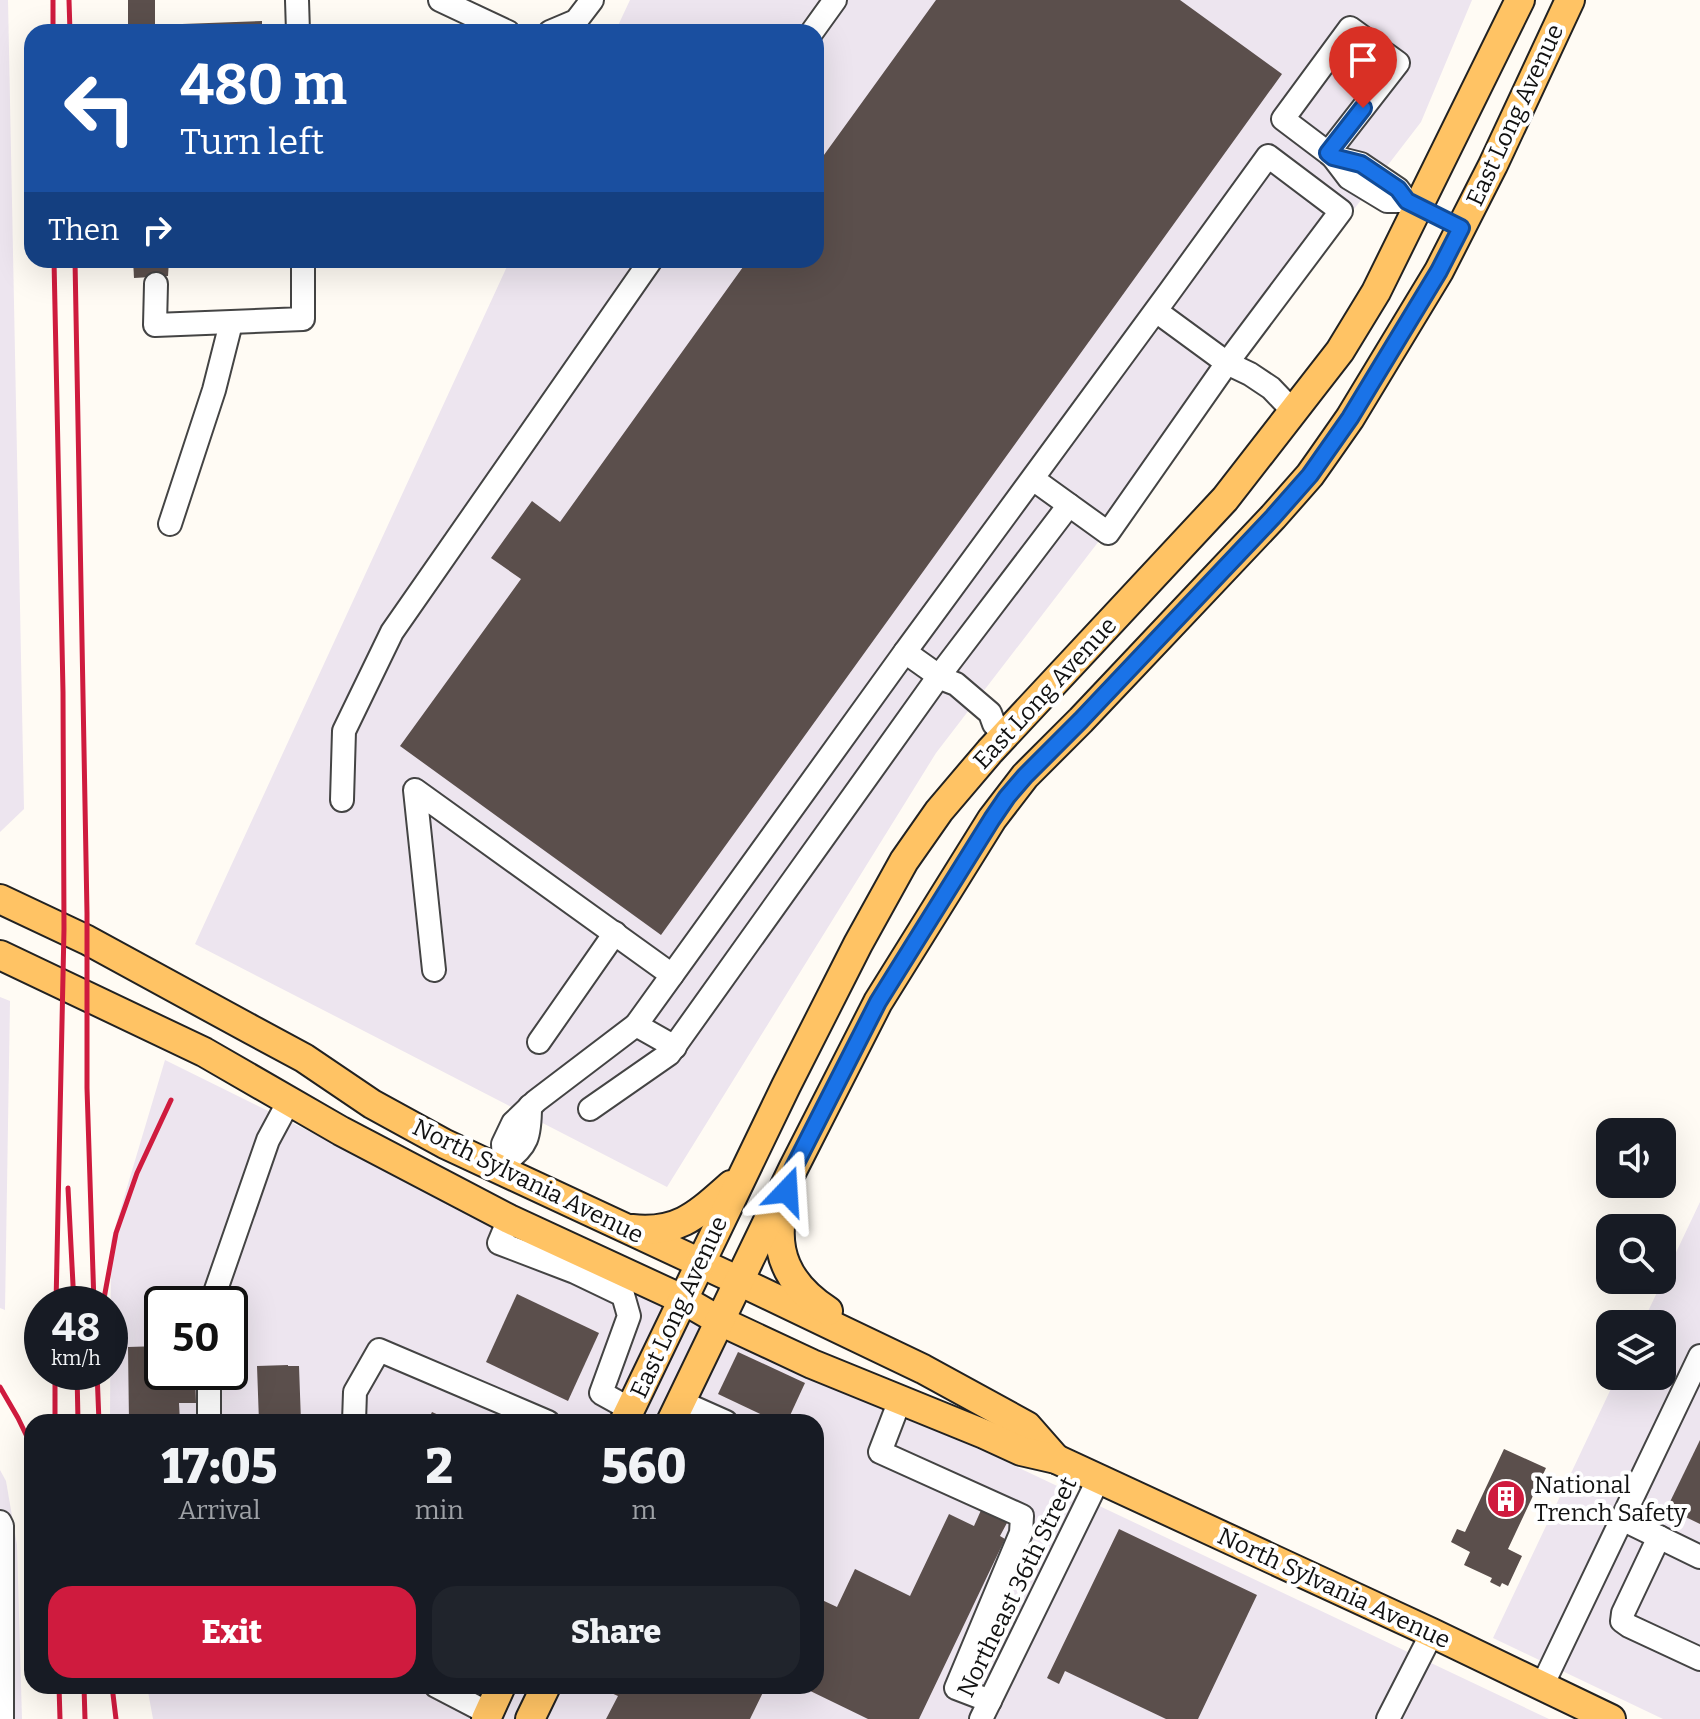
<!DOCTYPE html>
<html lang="en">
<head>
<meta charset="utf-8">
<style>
  :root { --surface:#171b24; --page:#20242c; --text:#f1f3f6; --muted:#9ea1a6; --accent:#cf1b3e }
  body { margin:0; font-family:Bitter,serif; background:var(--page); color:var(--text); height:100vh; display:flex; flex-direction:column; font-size:30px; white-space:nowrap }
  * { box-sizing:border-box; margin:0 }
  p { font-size:26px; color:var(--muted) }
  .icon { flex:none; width:44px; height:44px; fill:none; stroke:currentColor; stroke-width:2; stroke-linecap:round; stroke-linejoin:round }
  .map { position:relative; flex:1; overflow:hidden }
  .drawer { position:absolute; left:24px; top:1414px; width:800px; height:280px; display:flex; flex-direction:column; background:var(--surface); border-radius:24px; box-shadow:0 8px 32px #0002 }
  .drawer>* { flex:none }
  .guide { position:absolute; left:24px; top:24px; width:800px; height:244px; border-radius:24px; box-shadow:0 8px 32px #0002; background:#1a4fa0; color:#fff; overflow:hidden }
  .fabs { position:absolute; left:1596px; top:1118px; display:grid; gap:16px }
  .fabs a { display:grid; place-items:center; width:80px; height:80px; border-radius:16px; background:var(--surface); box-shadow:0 8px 32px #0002; font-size:40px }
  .speed { position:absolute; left:24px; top:1286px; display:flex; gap:16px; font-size:40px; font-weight:700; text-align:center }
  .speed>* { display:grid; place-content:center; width:104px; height:104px; border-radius:50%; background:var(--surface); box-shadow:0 8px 32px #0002; line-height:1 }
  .speed small { font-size:20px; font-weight:400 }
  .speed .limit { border:4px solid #111; border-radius:12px; background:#fff; color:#111 }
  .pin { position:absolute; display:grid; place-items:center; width:68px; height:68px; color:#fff; margin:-82px -34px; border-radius:50% 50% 50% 0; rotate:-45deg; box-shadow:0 0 8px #0007 }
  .pin .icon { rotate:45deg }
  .me { position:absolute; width:88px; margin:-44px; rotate:20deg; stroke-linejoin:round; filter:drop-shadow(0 0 6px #0008) }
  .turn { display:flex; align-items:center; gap:28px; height:168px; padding:0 24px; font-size:36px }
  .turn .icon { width:104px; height:104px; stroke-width:2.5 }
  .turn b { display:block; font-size:56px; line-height:68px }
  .then { display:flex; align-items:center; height:76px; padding:0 24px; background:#0003; gap:16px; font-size:30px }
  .eta { display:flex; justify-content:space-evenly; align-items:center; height:136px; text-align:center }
  .eta b { font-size:48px; font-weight:800; line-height:56px }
  .action { display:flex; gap:16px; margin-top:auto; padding:16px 24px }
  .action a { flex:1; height:92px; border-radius:24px; background:var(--accent); color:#fff; font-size:32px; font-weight:800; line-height:92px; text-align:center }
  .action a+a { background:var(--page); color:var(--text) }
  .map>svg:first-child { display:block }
</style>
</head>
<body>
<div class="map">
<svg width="1700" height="1719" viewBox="0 0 1700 1719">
  <rect width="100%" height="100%" fill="#fffbf4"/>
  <!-- industrial -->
  <g fill="#ede5ef" fill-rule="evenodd">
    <polygon points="0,0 8,0 24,809 0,832"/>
    <polygon points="630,0 1472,0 1421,122 936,753 667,1187 195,944 510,260 816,260 816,32 615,32"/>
    <polygon points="0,997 10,1001 5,1310 0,1308"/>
    <path d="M165,1060L744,1346L994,1456L1549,1719H153L147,1686H816V1422H110L111,1241ZM162,1304H230V1372H162Z"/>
    <polygon points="1700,1202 1700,1719 1663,1719 1493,1638 1617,1376 1662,1376 1662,1324 1642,1324"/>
    <polygon points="0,1470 6,1481 17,1545 22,1719 0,1719"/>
  </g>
  <!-- building -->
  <g fill="#5b4f4c">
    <polygon points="128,0 155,0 155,25 262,21 262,32 128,32"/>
    <polygon points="936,0 1180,0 1282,74 661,935 400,746 521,579 491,558 532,501 560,522 748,260 816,260 816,166"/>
    <polygon points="133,260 169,260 168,276 134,278"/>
    <rect x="219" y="260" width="27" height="7"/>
    <polygon points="517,1294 599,1333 568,1401 486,1362"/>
    <polygon points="160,1346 162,1372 195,1372 196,1403 179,1403 180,1422 129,1422 128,1347"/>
    <polygon points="738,1352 805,1383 787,1422 777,1422 718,1394"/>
    <polygon points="288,1365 288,1366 299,1366 301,1422 259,1422 257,1366"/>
    <polygon points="432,1412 454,1422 427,1422"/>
    <polygon points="1700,1440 1700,1524 1667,1508"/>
    <polygon points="1504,1449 1546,1468 1508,1549 1522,1556 1508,1586 1502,1583 1500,1587 1490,1582 1492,1578 1464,1565 1470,1552 1451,1542 1457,1529 1465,1532"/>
    <polygon points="982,1508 1008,1521 1000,1536 1005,1539 919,1719 868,1719 800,1686 816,1686 816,1613 822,1600 837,1607 855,1569 910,1596 949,1514 974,1526"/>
    <polygon points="1119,1529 1257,1595 1198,1719 1166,1719 1065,1671 1059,1684 1047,1678"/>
    <polygon points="612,1686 766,1686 750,1719 606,1719 618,1696 609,1692"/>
  </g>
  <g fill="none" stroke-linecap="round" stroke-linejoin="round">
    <!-- minor casing -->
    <g stroke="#444" stroke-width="26">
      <g id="minor">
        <polyline points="297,0 298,32"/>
        <polyline points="440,0 508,32"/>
        <polyline points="550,32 576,21 592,0"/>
        <polyline points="812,32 835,0"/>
        <polyline points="1328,153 1398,63 1350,28 1283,119 1328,153 1333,157 1349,178 1387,201 1407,201 1419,207"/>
        <polyline points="1333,157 1361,164 1398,189 1407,201"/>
        <polyline points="156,284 155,325 303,319 303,260"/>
        <polyline points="1156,311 1227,363 1250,374 1271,388 1293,411"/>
        <polyline points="170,524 214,390 231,323"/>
        <path d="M1005,735L994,724L990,713L956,684L943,679L905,652C1027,487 1148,322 1268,156L1341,211L1227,363L1108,533L1033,479"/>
        <polyline points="342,800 344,731 392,632 651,260"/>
        <polyline points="434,970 415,790 672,975"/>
        <polyline points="636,1025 675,1047"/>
        <polyline points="539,1042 615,933"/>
        <polyline points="590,1109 669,1054 939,676 1069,505"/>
        <path d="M504,1163C528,1146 530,1136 530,1106"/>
        <polyline points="500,1170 504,1163 503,1144 513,1123 536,1101 636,1025 905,652"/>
        <polyline points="509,1219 499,1243 575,1272 623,1295 629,1316 601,1393 630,1409"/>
        <polyline points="211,1304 268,1140 289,1101"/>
        <polyline points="900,1400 880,1452 1022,1516 1021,1533 956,1688 990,1701"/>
        <polyline points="681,1402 726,1422"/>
        <polyline points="209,1422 209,1372"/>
        <polyline points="354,1422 355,1392 379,1350 548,1422"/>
        <polyline points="1622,1519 1700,1557"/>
        <polyline points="0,1522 2,1526 2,1719"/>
        <polyline points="1659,1537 1623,1613 1622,1621 1629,1626 1700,1659"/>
        <polyline points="436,1686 488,1713"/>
        <polyline points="1542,1686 1700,1356"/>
        <polyline points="981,1719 1099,1478"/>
        <polyline points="1388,1719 1432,1633"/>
      </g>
    </g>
    <!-- major casing -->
    <g stroke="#222" stroke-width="32">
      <g id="major">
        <polyline points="0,899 87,940 252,1030 304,1058 372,1104 445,1144 739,1281 923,1369 1027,1426 1056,1459"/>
        <polyline points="0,955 204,1052 341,1131 509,1219 682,1299 720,1321 812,1364 984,1434 1021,1451 1056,1459 1432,1633 1611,1719"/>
        <path d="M784,1203C771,1251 788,1285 828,1311"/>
        <path d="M632,1229C679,1234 698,1214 731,1185"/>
        <polyline points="624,1422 786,1086 858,944 904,861 939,811 990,751 1225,499 1340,351 1376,292 1520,0"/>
        <polyline points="671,1422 793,1169 878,1002 992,819 1025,776 1081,720 1273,517 1310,475 1322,458 1350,418 1439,271 1493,165 1570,0"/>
        <polyline points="486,1719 501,1686"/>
        <polyline points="530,1719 546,1686"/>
      </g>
    </g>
    <!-- minor -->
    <use href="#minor" stroke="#fff" stroke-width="22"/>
    <!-- major -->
    <use href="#major" stroke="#ffc364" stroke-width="28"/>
    <!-- rail -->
    <g stroke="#cf1b3e" stroke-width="5">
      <polyline points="53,0 53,32"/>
      <polyline points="69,0 70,32"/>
      <polyline points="54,260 63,692 64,929 56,1304"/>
      <polyline points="75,260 87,913 87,1088 94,1304"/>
      <polyline points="68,1188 74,1304"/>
      <polyline points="103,1304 116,1233 137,1173 171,1100"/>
      <polyline points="77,1372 78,1422"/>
      <polyline points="97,1372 99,1422"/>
      <polyline points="0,1387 18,1418 32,1447"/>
      <polyline points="55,1422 55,1372"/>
      <polyline points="59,1686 60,1719"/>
      <polyline points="84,1686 85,1719"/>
      <polyline points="112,1686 116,1719"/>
    </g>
  </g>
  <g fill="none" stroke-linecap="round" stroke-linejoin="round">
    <!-- route casing -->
    <g stroke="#114b97" stroke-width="20">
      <polyline id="route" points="787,1191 793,1169 878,1002 992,819 1007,797 1025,776 1081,720 1273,517 1310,475 1350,418 1439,271 1461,228 1407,201 1398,189 1361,164 1333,157 1328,153 1363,108"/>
    </g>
    <!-- route -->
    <use href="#route" stroke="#1a73e8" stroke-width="14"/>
  </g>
  <!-- icons -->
  <defs>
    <g id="building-disc" transform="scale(2)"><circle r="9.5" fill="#cf1b3e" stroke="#fff"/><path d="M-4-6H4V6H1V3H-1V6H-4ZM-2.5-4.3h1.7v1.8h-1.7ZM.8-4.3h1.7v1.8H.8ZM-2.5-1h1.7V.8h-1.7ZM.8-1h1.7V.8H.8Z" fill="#fff"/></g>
  </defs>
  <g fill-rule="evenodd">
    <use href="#building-disc" x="1506" y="1499"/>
  </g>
  <g text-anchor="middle" stroke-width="8" stroke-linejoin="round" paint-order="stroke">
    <!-- street labels -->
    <g font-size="24" fill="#111" stroke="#fff">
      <text transform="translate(1515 115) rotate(-65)" y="8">East Long Avenue</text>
      <text transform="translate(1045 693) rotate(-47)" y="8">East Long Avenue</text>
      <text transform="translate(528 1181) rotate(26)" y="8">North Sylvania Avenue</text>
      <text transform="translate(679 1307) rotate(-65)" y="8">East Long Avenue</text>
      <text transform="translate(1017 1587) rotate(-64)" y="8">Northeast 36th Street</text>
      <text transform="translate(1334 1588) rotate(25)" y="8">North Sylvania Avenue</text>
    </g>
    <!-- poi labels -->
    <g font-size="24" fill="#111" stroke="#fff" text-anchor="start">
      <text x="1534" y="1493">National<tspan x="1534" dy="28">Trench Safety</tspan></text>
    </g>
  </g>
</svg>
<div class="fabs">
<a><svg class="icon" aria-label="sound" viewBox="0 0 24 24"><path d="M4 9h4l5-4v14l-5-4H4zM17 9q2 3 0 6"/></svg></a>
<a><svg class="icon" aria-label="search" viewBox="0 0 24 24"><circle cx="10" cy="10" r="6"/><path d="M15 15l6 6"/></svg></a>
<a><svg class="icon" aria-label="layers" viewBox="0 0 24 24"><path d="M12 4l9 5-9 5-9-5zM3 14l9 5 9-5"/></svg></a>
</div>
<div class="speed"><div>48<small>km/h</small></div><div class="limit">50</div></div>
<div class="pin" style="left:1363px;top:108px;background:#d93025"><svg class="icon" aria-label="arrive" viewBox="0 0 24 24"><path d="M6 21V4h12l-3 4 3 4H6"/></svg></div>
<svg class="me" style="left:787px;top:1191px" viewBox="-20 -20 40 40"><path d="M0-17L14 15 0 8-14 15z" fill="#1a73e8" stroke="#fff" stroke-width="4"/></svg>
<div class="guide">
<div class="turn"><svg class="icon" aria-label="left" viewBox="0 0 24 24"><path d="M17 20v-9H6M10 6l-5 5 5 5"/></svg><div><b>480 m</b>Turn left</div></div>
<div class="then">Then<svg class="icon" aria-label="right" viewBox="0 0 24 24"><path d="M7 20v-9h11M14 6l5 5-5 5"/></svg></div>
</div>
<section class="drawer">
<div class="eta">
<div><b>17:05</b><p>Arrival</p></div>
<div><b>2</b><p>min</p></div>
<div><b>560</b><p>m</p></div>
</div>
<div class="action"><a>Exit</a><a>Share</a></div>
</section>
</div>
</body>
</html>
